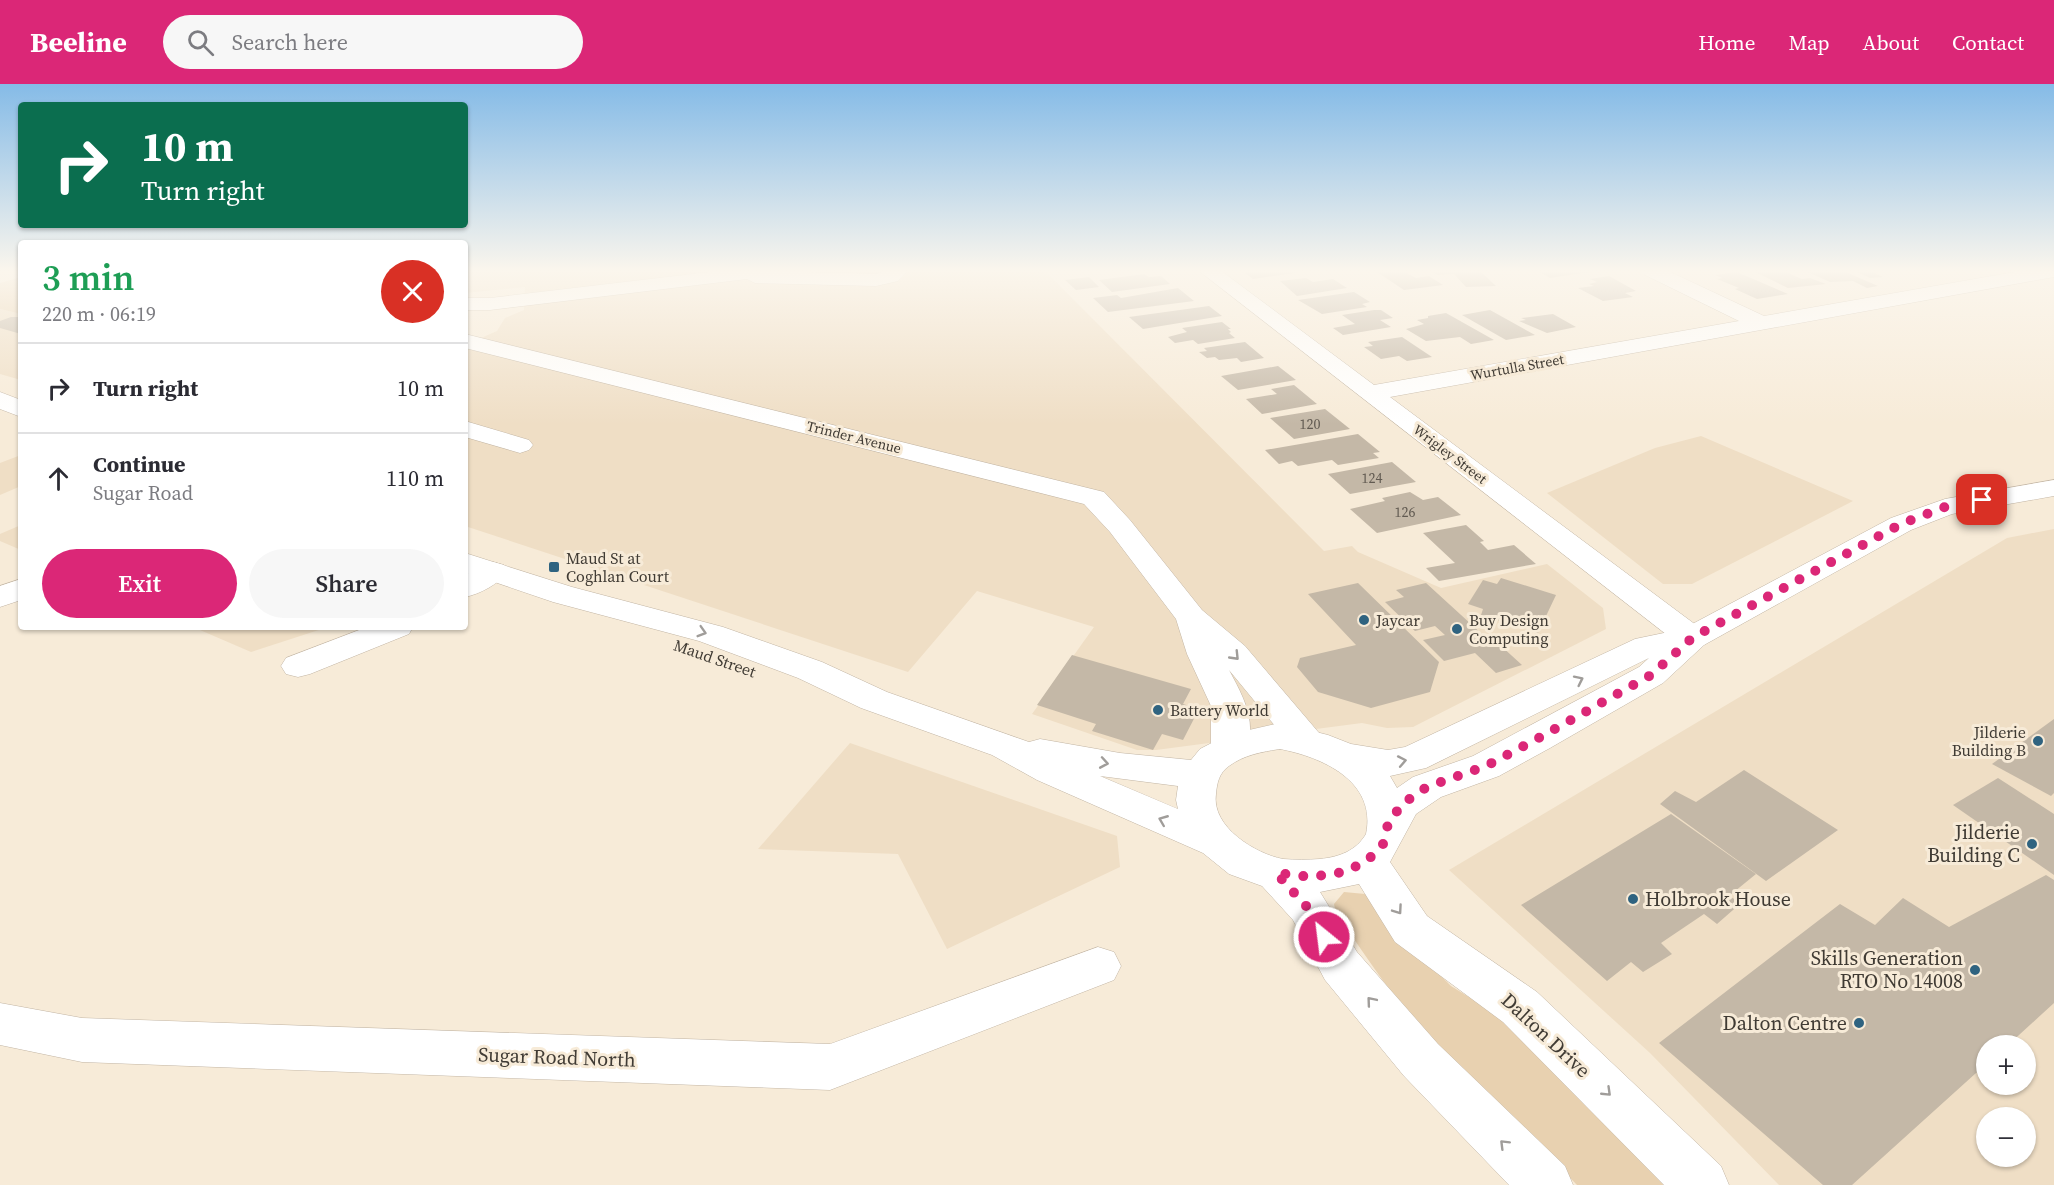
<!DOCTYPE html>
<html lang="en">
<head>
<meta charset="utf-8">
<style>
  :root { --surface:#fff; --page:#f7f7f7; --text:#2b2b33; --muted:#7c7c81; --line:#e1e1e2; --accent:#db2777 }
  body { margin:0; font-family:"Source Serif 4",serif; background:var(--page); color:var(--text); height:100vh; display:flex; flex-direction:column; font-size:22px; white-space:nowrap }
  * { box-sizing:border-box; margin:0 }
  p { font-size:20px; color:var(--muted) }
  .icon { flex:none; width:33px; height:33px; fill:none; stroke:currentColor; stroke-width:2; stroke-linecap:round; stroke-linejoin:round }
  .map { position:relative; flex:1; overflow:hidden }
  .side { position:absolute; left:18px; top:156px; width:450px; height:390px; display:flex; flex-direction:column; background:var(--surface); border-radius:6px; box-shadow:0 2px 4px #0004 }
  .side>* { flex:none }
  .hud { position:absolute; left:18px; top:18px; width:450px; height:126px; border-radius:6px; box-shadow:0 2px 4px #0004; background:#0b6e4f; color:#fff; overflow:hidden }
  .tools { position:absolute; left:1976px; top:951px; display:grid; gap:12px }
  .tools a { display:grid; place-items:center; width:60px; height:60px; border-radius:50%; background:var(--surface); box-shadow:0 2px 4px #0004; font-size:30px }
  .pin { position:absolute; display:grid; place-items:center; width:51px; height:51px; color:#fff; margin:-26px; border-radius:12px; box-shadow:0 3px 9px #0006 }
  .me { position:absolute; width:66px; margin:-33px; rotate:331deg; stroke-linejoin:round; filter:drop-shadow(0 0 4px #0008) }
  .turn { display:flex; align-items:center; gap:21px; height:126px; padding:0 24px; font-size:27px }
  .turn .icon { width:78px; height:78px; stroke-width:2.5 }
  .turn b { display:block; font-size:42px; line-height:51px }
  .round { display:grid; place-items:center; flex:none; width:63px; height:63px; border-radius:32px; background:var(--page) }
  .overview { display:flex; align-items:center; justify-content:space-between; height:102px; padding:0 24px }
  h1 { font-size:36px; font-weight:600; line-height:45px; color:#1e9e55 }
  .primary-button { display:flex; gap:12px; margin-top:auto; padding:12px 24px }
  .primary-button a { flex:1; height:69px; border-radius:36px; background:var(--accent); color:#fff; font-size:24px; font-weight:600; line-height:69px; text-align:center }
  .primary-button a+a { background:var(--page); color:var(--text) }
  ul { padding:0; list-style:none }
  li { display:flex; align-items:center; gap:18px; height:90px; padding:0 24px; border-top:2px solid var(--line) }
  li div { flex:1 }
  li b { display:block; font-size:22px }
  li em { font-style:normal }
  header { display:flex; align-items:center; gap:36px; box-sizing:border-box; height:84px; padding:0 30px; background:var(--accent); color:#fff }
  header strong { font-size:28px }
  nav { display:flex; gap:33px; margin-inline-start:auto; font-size:21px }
  .search { width:420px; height:54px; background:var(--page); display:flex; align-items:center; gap:15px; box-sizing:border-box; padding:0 21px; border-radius:33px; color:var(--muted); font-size:22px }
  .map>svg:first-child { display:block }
</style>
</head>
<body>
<header>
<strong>Beeline</strong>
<div class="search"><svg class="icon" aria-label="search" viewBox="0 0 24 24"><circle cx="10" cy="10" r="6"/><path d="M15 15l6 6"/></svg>Search here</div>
<nav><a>Home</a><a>Map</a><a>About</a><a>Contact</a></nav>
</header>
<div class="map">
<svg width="2054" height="1101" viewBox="0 0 2054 1101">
  <rect width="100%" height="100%" fill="#f7ebd8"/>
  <!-- built -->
  <g fill="#efdec5" fill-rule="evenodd">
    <polygon points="465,186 1044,186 1324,467 1352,462 1358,468 1441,504 1547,480 1603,524 1606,545 1413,643 1387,644 1362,639 1156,666 1137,666 1032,630 1094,543 977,507 908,588 465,442 465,261 497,247 505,234 524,226 525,203 465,209"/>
    <polygon points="0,225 21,230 21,296 0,290"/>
    <polygon points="1701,352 1853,417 1692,500 1663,500 1547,409 1655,364"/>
    <polygon points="21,371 21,402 0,411 0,379"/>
    <polygon points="21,441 21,466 0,457 0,450"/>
    <path d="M2054,445V1101H1779L1650,969L1449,786L2007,454ZM1986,962H2025V1000H1986ZM1986,1034H2025V1072H1986Z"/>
    <polygon points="193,543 328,543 251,568"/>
    <polygon points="850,659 1117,752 1120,783 947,865 898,770 758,765"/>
  </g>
  <!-- green -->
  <g fill="#e8d1b0">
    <polygon points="21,193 21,230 0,225 0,199"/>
    <path d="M1344,808L1365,810L1376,816L1411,862L1451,902L1506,936L1673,1101H1577C1522,1043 1460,991 1409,930C1382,898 1360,863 1336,829L1334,820Z"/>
  </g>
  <!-- building -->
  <g fill="#c4b8a7">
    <polygon points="1249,186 1290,186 1295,189 1253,195 1245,189 1252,188"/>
    <polygon points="1374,186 1401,186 1416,194 1429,192 1443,201 1404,206"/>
    <polygon points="1432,186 1479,186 1496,202 1466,203 1454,190 1437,191"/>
    <polygon points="1536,186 1589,186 1589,188 1550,194"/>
    <polygon points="1751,186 1781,186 1802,195 1810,194 1826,200 1788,204"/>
    <polygon points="1803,186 1841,186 1878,202 1867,204 1853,197 1830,198"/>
    <polygon points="1853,186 1868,186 1883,193 1870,194"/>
    <polygon points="1737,188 1788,210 1757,215 1735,205 1739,204 1717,195 1722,194 1715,191"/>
    <polygon points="1144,190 1149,193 1161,192 1170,200 1112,208 1099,196"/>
    <polygon points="1609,192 1636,207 1625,209 1633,213 1603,217 1578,204 1594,202 1589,200 1597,198 1590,195"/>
    <polygon points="1089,193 1099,203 1076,206 1065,196"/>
    <polygon points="1306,194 1313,198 1333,195 1347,204 1297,212 1280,197"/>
    <polygon points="1178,204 1194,217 1108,228 1093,214 1117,211 1121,214"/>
    <polygon points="1354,208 1370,218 1362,220 1367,223 1322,230 1298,216"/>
    <polygon points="1209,222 1222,232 1143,245 1129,233"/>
    <polygon points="1374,226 1381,226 1393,234 1380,236 1391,243 1343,251 1333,244 1355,240 1342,231"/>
    <polygon points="1490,226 1535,251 1506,256 1462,231"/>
    <polygon points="1446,229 1494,256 1471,260 1460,253 1426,257 1406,245 1424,240 1417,236 1428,234 1428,232"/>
    <polygon points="1553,230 1576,243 1547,249 1519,237 1526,236 1521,234"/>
    <polygon points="11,233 21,233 21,250 0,244 0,237"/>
    <polygon points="1222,238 1231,245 1228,245 1231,248 1229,249 1235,254 1198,260 1193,256 1175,259 1168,253 1187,248 1182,244"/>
    <polygon points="1402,253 1432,273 1407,277 1399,272 1381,275 1364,263 1373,262 1368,258"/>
    <polygon points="1245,258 1264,274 1241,278 1237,274 1219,276 1215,273 1207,274 1199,268 1207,267 1204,264"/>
    <polygon points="1278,282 1296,296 1238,306 1221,292"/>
    <polygon points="1294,301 1317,320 1262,330 1246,315 1277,310 1271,305"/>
    <polygon points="1325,325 1350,345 1294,355 1270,334"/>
    <polygon points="1358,350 1380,368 1373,369 1379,374 1338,381 1332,376 1298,382 1292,377 1279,380 1265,366"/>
    <polygon points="1392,378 1416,398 1350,410 1328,390"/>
    <polygon points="1410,408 1423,416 1438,413 1461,431 1377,449 1350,425 1385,417 1382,414"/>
    <polygon points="1466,441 1484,457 1480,458 1488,466 1514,461 1536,480 1439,497 1426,484 1455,479 1423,449"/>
    <polygon points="1501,494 1556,511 1538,549 1481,531 1483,525 1468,520 1483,496 1497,500"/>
    <polygon points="1358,499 1439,578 1430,608 1371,624 1318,608 1297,583 1300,574 1356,561 1308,510"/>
    <polygon points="1426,499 1495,562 1500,561 1522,581 1496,589 1475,569 1444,577 1423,556 1445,551 1435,542 1415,547 1385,518 1404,513 1396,506"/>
    <polygon points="1072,571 1191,605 1183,620 1199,625 1183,656 1162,650 1153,666 1092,647 1096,640 1037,621"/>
    <polygon points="2054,635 2054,709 2051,712 1992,680"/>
    <polygon points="1744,686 1838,746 1766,797 1660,720 1675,707 1696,718"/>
    <polygon points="1998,694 2054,730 2054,791 1953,721"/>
    <polygon points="1671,730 1756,790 1729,812 1741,819 1717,840 1704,830 1661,859 1672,870 1643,888 1631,878 1607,897 1521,821"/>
    <polygon points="2046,791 2054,796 2054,919 2007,962 1986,962 1986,980 1852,1101 1823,1101 1659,959 1840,820 1875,841 1903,814 1949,843"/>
  </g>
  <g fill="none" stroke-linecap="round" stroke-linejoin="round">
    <!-- minor casing -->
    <g stroke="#c2b5a4" stroke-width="1">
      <g id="minor">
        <polygon points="727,186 876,190 887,186 909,186 898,197 876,202 755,199 747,195 490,226 465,226 465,214 490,214"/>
        <polygon points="1198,186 1220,186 1374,301 1739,237 1643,190 1640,186 1666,186 1764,232 2026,186 2054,186 2054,193 1390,313 1704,547 1709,554 1704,561 1692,564 1680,561"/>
        <path d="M465,250L1104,408L1130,436L1202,526L1245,562L1325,656L1320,665L1307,669L1294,665L1229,586C1243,612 1260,642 1243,671L1230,675L1217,671L1211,662V622L1187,570L1176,535L1110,448L1084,420L465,264Z"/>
        <polygon points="465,337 529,356 533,361 529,366 520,369 465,353"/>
        <path d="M493,478L504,481L508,487C499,500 480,510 465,513V491L482,481Z"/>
        <polygon points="21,495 21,516 0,523 0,502"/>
        <polygon points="367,543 413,543 409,550 310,590 298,593 286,590 281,582 286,574"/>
        <polygon points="1098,863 1114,868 1121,882 1114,896 830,1006 82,978 0,961 0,919 82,934 830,960"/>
      </g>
    </g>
    <!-- major casing -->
    <g stroke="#c2b5a4" stroke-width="1">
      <g id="major">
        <polygon points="0,308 21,316 21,333 0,325"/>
        <path d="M2054,396V412L1952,430L1911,446L1704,561L1663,599L1550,664L1499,692L1441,713L1416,730L1390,778L1427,832L1537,908L1721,1082L1729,1101H1664L1503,938L1395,858L1359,800L1320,808L1357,868L1438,960L1565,1082L1573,1101H1509L1404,992L1325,896L1293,836L1262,802L1229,790L1203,769L1037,696L992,671L861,624L798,594L699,557L553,518L465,488V469L572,503L723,543L822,578L887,608L1029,658L1040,655L1120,669L1191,676L1200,665L1227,651L1280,639L1328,651L1351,660L1388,666L1405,663L1635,555L1683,545L1891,434L1945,415ZM1649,574L1639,583L1473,672L1413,693L1397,704L1390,692L1426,684ZM1280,665C1322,673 1377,697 1366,750C1356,767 1339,773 1320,775C1308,776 1295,776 1283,775C1256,770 1211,743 1216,710C1217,699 1219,689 1229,682C1244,671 1261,668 1280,665ZM1100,692L1178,702L1176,716L1178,725Z"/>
      </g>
    </g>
    <!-- minor -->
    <use href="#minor" fill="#fff" fill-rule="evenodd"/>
    <!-- major -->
    <use href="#major" fill="#fff" fill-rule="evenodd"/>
  </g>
  <!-- one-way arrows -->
  <defs><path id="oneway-chevron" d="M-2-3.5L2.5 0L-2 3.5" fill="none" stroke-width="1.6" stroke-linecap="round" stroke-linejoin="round" transform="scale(1.5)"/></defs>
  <g stroke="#a09d9a">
    <use href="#oneway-chevron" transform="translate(702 548) rotate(17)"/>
    <use href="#oneway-chevron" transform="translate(1235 572) rotate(46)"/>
    <use href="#oneway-chevron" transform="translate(1579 596) rotate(-26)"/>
    <use href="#oneway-chevron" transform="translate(1402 677) rotate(-11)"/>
    <use href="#oneway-chevron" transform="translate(1104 679) rotate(10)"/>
    <use href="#oneway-chevron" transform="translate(1163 736) rotate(-158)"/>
    <use href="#oneway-chevron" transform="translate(1398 826) rotate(55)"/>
    <use href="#oneway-chevron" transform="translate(1371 917) rotate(-130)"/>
    <use href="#oneway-chevron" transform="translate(1607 1008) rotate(44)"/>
    <use href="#oneway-chevron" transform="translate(1504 1060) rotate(-135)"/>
  </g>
  <!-- sky -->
  <linearGradient id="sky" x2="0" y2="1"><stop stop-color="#85bbe7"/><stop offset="0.55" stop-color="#fbf6ed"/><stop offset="1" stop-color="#fbf6ed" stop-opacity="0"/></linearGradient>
  <rect width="2054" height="340" fill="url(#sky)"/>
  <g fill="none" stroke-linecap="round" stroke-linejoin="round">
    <!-- route -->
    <polyline stroke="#db2777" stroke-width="10" stroke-dasharray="0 18" points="1324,853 1308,824 1276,789 1311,793 1344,788 1367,777 1383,760 1388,740 1402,720 1427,703 1486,682 1537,655 1651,591 1692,554 1901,440 1945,423 1982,416"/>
  </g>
  <!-- markers -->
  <g fill="#2f6380" stroke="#f7ebd8" stroke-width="2">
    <rect x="548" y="477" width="12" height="12" rx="3"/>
    <circle cx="1364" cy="536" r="6"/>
    <circle cx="1457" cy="545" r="6"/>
    <circle cx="1158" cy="626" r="6"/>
    <circle cx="2038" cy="657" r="6"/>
    <circle cx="2032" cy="760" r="6"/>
    <circle cx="1633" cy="815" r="6"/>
    <circle cx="1975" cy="886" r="6"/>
    <circle cx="1859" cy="939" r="6"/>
  </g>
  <g text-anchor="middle" stroke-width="6" stroke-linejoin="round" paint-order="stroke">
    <!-- far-street labels -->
    <g font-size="14" fill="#403b34" stroke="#f7ebd8">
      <text transform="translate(1517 283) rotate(-10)" y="5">Wurtulla Street</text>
      <text transform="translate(854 353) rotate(14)" y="5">Trinder Avenue</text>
      <text transform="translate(1450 370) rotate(37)" y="5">Wrigley Street</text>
    </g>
    <!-- number labels -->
    <g font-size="14" fill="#615a51">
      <text x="1310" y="345">120</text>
      <text x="1372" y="399">124</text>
      <text x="1405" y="433">126</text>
    </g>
    <!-- poi labels -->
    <g font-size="16" fill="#403b34" stroke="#f7ebd8" text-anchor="start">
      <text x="566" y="480">Maud St at<tspan x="566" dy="18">Coghlan Court</tspan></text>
      <text x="1376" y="542">Jaycar</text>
      <text x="1469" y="542">Buy Design<tspan x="1469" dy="18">Computing</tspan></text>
      <text x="1170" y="632">Battery World</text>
      <text x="2026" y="654" text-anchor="end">Jilderie<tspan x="2026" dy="18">Building B</tspan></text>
    </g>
    <!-- street labels -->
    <g font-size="16" fill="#403b34" stroke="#f7ebd8">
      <text transform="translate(715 574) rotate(19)" y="6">Maud Street</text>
    </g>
    <!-- near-poi labels -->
    <g font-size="20" fill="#403b34" stroke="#f7ebd8" text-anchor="end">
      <text x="2020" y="755">Jilderie<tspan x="2020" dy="23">Building C</tspan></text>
      <text x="1645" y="822" text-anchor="start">Holbrook House</text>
      <text x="1963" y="881">Skills Generation<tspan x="1963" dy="23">RTO No 14008</tspan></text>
      <text x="1847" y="946">Dalton Centre</text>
    </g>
    <!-- near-street labels -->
    <g font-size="20" fill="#403b34" stroke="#f7ebd8">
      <text transform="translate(1546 951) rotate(43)" y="7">Dalton Drive</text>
      <text transform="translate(557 973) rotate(2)" y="7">Sugar Road North</text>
    </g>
  </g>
</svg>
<div class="tools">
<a>+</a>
<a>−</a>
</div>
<div class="pin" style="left:1982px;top:416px;background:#d93025"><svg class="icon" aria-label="arrive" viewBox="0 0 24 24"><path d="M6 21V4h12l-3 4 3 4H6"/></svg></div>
<svg class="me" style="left:1324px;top:853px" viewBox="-20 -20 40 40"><circle r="17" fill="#db2777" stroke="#fff" stroke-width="3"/><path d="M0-11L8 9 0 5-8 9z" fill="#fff"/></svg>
<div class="hud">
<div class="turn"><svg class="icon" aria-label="right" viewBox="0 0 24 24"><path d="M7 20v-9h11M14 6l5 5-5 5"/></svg><div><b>10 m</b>Turn right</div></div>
</div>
<section class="side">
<div class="overview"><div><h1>3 min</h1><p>220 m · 06:19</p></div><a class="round" style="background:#d93025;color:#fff"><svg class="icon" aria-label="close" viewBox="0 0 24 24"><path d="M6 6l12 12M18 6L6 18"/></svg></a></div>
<ul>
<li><svg class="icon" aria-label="right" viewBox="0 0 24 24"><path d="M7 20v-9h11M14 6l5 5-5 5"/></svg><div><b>Turn right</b></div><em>10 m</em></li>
<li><svg class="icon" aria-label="ahead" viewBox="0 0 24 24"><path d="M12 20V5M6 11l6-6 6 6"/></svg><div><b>Continue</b><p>Sugar Road</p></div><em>110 m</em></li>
</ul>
<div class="primary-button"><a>Exit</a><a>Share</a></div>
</section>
</div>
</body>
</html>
